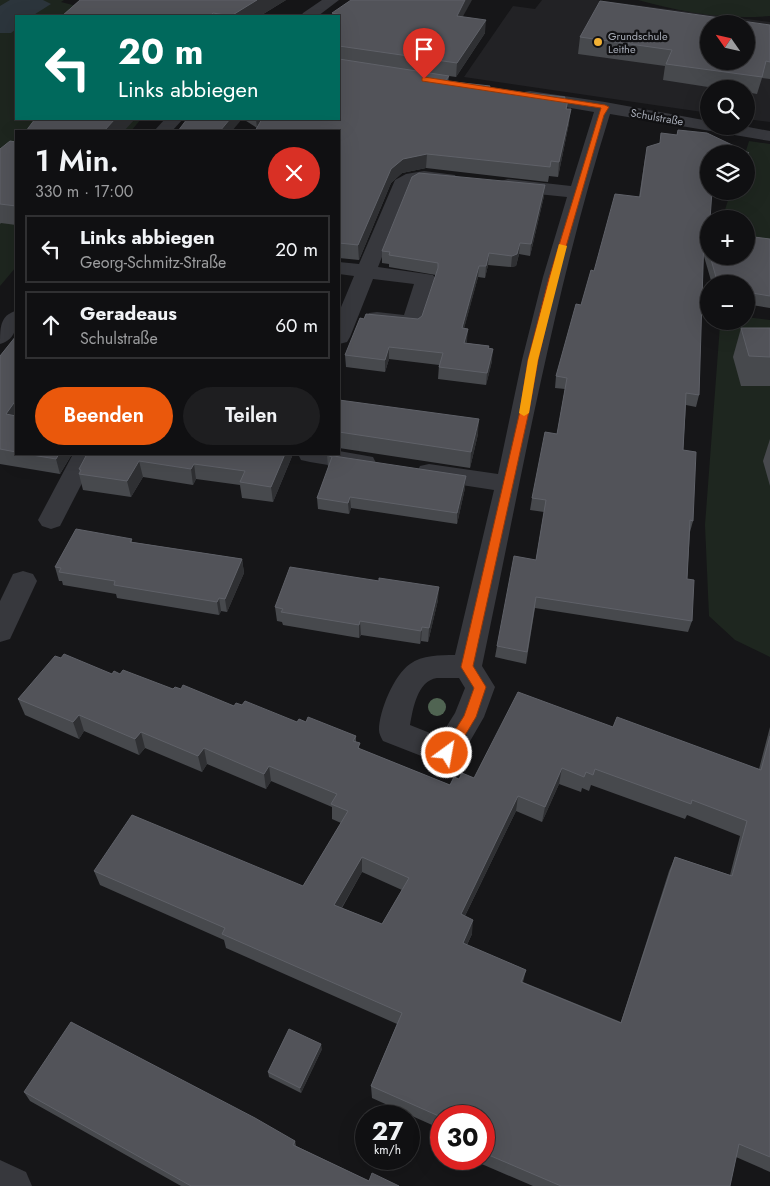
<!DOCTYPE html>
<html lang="de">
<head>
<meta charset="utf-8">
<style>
  :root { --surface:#101012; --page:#1e1e20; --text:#f1f3f6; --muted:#9c9d9f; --line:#303032; --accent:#ea580c }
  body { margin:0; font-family:Jost,sans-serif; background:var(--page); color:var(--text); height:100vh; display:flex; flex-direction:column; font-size:19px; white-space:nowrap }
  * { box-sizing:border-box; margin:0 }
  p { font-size:16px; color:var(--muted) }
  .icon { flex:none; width:28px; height:28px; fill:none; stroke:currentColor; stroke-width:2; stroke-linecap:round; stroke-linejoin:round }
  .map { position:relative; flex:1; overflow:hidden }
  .side { position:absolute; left:15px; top:130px; width:325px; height:325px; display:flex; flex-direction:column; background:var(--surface); border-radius:0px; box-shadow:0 5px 20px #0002,0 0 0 1px var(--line) }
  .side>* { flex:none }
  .banner { position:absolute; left:15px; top:15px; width:325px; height:105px; border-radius:0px; box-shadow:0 5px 20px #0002,0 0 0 1px var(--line); background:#00695c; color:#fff; overflow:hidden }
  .needle { width:32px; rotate:304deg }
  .buttons { position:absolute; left:700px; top:15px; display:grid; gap:10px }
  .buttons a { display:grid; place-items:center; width:55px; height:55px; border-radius:50%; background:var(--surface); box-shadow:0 5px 20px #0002,0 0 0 1px var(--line); font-size:25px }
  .speed { position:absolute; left:355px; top:1105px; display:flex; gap:10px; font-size:25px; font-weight:700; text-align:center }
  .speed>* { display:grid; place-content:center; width:65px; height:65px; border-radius:50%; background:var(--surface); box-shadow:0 5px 20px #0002,0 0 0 1px var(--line); line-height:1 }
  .speed small { font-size:12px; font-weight:400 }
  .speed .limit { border:8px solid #d22; background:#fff; color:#111 }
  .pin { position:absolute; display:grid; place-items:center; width:42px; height:42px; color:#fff; margin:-51px -21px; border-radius:50% 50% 50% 0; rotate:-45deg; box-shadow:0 0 5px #0007 }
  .pin .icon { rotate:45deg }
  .me { position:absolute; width:55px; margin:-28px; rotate:32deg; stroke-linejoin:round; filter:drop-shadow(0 0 4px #0008) }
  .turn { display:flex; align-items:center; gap:18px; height:105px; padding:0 20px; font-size:22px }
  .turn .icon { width:65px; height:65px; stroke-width:2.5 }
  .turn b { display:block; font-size:35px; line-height:42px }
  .round { display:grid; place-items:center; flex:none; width:52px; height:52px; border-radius:26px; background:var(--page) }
  .summary { display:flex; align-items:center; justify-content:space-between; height:85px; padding:0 20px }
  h1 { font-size:30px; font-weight:600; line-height:38px }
  .cta { display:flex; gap:10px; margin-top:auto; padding:10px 20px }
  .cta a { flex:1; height:58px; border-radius:30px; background:var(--accent); color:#fff; font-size:20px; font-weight:600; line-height:58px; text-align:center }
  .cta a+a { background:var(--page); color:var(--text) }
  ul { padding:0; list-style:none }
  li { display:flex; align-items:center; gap:15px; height:68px; margin:0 10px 8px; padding:0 10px; border:2px solid var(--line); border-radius:0px }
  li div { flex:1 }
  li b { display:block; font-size:19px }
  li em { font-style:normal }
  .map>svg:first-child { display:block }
</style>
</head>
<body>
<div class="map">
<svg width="770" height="1186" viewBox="0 0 770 1186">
  <rect width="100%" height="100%" fill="#161618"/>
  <!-- built -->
  <path fill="#222225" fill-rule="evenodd" d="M542,0H597L770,22V122L746,119V89H709V113L464,77L513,6L535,9ZM709,24H746V61H709Z"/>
  <!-- green -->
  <g fill="#1e261f">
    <polygon points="0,0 64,0 61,2 116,16 16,16 16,119 141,119 131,131 16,131 16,267 0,286"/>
    <path d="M638,0H770V16C725,20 681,12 638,0Z"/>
    <polygon points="749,141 770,144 770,244 746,242 746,219 722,219 731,191 746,191 745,154"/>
    <polygon points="746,317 770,320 770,657 735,640 709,616 705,525 720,325 728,321 746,321"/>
  </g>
  <!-- water -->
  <polygon fill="#2c353c" points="10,0 43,0 51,4 32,16 16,16 16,29 11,33 0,33 0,6"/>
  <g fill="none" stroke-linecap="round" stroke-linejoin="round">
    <!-- minor -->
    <g fill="#37383d" fill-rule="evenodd">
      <path d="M530,91L605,102L709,121V126H743L770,131V141L610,114C553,295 521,481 482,666L495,687L484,717L458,762L447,766L383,741C381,737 379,734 379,730C379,711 394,675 410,664C422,655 440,655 455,655L494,490L429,480L420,478L417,472L420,466L429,464L498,474L522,360L543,277L567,197L508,191L501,189L499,185L501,181L508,179L571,186L594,112L524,100L522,96L524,92ZM437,678H459L465,688L455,713L440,737L410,725C413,709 417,681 437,678Z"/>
      <path d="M424,171L455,175L457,179L455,183C440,187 424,177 410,187L378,267L433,275L436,279L423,322L420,327L412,328L369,323L366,318L369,313L377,312L404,315L414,284L373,279L350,337L347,342L339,344V312L354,276L339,274V262L359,264L395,180L406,174Z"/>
      <polygon points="339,451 373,457 376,463 373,469 364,471 310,462 301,460 298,454 339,454"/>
      <polygon points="73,454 97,454 60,526 51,529 42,526 38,520"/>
      <polygon points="23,571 33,574 37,581 10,639 0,642 0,601 13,574"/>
      <polygon points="0,1160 26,1172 32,1186 0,1186"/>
    </g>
    <!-- tertiary -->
    <g fill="#37383d" fill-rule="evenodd">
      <polygon points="322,0 339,0 318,16 301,16 303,13"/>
      <polygon points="165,119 183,119 172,131 154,131"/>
      <path d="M16,311C17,325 17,339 0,344C0,328 0,315 16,311Z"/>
    </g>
  </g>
  <!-- trees -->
  <circle fill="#506452" cx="437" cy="707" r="9"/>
  <!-- wall -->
  <g fill="#47494d" fill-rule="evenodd">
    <polygon points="80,0 286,0 260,16 62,16"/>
    <polygon points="332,13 463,17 485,33 456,77 449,76 448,82 490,89 565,100 567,109 569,123 558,177 549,176 548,182 426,168 402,173 391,183 359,260 339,258 339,131 257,128 243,119 339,119 339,16 332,16"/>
    <polygon points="770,25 770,79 762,78 757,94 746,92 746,89 721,89 663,80 665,66 578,54 580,37"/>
    <polygon points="678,130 709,154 709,256 746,256 770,239 770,308 746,304 746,284 712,284 703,253 699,395 696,407 686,405 683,450 693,521 690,532 687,579 692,621 688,632 535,608 526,664 495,657 497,646 536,560 544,512 530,510 532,498 557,434 565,389 555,388 556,376 594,271 639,197 645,158 659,143 677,135"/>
    <polygon points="16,142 16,225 1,223 0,224 0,149"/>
    <polygon points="545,185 544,196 530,256 519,254 516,266 511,267 488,265 485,278 478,277 464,328 467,341 466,343 489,346 489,348 492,361 486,385 438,379 439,365 389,359 385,372 346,367 345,355 364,319 418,319 422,316 436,275 389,267 389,264 382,263 382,251"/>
    <polygon points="741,328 770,328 770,386 741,386 733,357"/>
    <polygon points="16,336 16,454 72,454 60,474 0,464 0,356"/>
    <polygon points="339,400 478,434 470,468 339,448 339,449"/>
    <polygon points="770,439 770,486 763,461"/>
    <polygon points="87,454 293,454 273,502 242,498 240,485 196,479 193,485 143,477 131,497 83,490 79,474 80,473 79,469"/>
    <polygon points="327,455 465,488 457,524 351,508 349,514 318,509 317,498 329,467 328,467"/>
    <polygon points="132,539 132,542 242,559 244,573 227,612 221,611 219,615 117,598 116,594 63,585 62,581 59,581 55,567"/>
    <polygon points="379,581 438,600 428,642 421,641 420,644 361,635 359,638 283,625 282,622 277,621 275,607"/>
    <path d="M61,658L112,674H120L173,689L234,706L242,705L297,722H306L356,736V742L360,749L450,785L459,779L474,778L613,727L759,769L770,727V1172L736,1157L730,1186H533L470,1159H484V1116H441V1129L372,1098L371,1086L397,1024L226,948L224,940L100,885L94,871L303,886L341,823L332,819V807L271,781L266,789L207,764L202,772L145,748L139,755L84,731L79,739L25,715L18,699ZM559,784L581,792L582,788L589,791L591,785L685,819L687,815L740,836L730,875L675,857L669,871L621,1022L523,982L526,970L467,945L472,934L465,916L516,811L542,822ZM362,872L402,890L382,924L342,908Z"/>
    <polygon points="322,1049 301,1093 269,1077 268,1072"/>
    <polygon points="24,1092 295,1141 296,1146 369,1181 399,1186 181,1186 30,1101"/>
  </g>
  <!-- shaded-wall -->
  <g fill="#2f3033">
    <polygon points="257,0 286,0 260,16 231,16"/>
    <polygon points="465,0 472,0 456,29 457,16"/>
    <polygon points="486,20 485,33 456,77 457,63"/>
    <polygon points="571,109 569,123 558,177 559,162"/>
    <polygon points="115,119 135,119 124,131 104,131"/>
    <polygon points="230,119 242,119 232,131 220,131"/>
    <polygon points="256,119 269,119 257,128"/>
    <polygon points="749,153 746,163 746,154 744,154"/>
    <polygon points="427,154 426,168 402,173 391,183 359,260 358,245 391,169 403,159"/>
    <polygon points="545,185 544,196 530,256 531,244"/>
    <polygon points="709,222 708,233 702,234 704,223"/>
    <polygon points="520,243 519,254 516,266 511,267 512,256"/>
    <polygon points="489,253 488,265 485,278 486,266"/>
    <polygon points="479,266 478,277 461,340 462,328"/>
    <polygon points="468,329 467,341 463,354 464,343"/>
    <polygon points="389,347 389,359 385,372 385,360"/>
    <polygon points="493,349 492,361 486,385 487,373"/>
    <polygon points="16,400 16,422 6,414"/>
    <polygon points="479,419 478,434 470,468 471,452"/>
    <polygon points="59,454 72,454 60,474 56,459"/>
    <polygon points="285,454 293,454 273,502 271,487"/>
    <polygon points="139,461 143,477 131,497 127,481"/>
    <polygon points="194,464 196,479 193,485 191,469"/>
    <polygon points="466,476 465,488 457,524 457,513"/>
    <polygon points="350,497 351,508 349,514 348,503"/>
    <polygon points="242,559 244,573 227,612 225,599"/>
    <polygon points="439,587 438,600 428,642 429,628"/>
    <polygon points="219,598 221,611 219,615 217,602"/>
    <polygon points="360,621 361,635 359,638 359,625"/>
    <polygon points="422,627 421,641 420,644 421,631"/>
    <polygon points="79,715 84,731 79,739 73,722"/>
    <polygon points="141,732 145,748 139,755 135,739"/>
    <polygon points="204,748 207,764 202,772 198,756"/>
    <polygon points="269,766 271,781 266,789 264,774"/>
    <polygon points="562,768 559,784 542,822 545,807"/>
    <polygon points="518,796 516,811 459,928 461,914"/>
    <polygon points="362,857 362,872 335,919 334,905"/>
    <polygon points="473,920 472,934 461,957 463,943"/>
    <polygon points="321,1044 322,1049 301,1093 300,1088"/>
  </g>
  <!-- building -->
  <g fill="#525359" stroke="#5f6168" fill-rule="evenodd">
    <polygon points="80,0 257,0 231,16 213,13 210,16 62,16"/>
    <polygon points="351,0 465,0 457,16 486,20 457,63 339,46 339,17 341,15 332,13"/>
    <path d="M600,1L770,25V62L766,61L762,77L666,64L672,50L580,37ZM709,24H746V61H709Z"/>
    <polygon points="339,59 449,76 445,81 490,86 489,89 565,97 564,100 568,100 566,109 571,109 559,162 551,161 550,167 427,154 403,159 391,169 358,245 339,243 339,131 255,131 262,119 339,119"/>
    <polygon points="35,119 115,119 104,131 26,131"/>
    <polygon points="187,119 230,119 220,131 178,131"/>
    <polygon points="678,130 707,133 749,153 744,154 709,154 709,191 712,191 710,219 709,219 709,222 704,223 704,230 709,231 709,252 704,235 699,395 686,393 683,450 696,452 693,521 690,520 687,579 694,580 692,621 536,597 527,652 497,646 514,556 536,560 546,500 532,498 545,432 557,434 567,378 556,376 576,304 581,305 591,270 594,271 615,194 640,197 647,147 660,143 661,133 677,135"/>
    <polygon points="10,141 16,142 16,206 0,204 0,149"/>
    <polygon points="419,173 545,185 531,244 520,243 517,254 512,256 489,253 486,266 479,266 462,328 468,329 464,343 489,346 488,348 493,349 487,373 439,367 443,353 389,347 385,360 345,355 360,318 364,319 366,314 418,319 422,316 438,268 438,263 389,255 390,252 382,251 412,177"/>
    <polygon points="746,236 770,239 770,296 746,292 746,284 718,284 710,256 746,256"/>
    <polygon points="741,328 770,328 770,357 749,356"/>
    <polygon points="16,336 16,400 6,414 16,416 16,452 0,449 0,356"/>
    <polygon points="339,400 479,419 471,452 339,432"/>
    <polygon points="26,454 59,454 56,459"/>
    <polygon points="87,454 285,454 271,487 240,482 245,471 194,464 191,469 139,461 127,481 79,474 81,470 79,469"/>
    <polygon points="327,455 466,476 457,513 350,497 348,503 317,498 332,457"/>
    <polygon points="76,529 132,539 130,542 242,559 225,599 219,598 217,602 114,585 115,581 59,572 61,568 55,567"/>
    <polygon points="290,567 379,581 379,578 439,587 429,628 422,627 421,631 360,621 359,625 281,612 283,609 275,607"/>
    <path d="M64,654L112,674L114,671L120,674L123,670L173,689L175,687L181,689L183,685L234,706L236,703L242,705L245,701L297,722L299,719L306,722L308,717L356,736L353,741L360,743L358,748L450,785L454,777L459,779L462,773L474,778L518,692L613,727L617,717L761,770L770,736V1157L739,1144L730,1186H561L484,1153V1116H441V1117L371,1086L402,1013L222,934L225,928L94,871L132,815L303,886L348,811L331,804L337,794L269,766L264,774L204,748L198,756L141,732L135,739L79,715L73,722L18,699L55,656L61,658ZM562,768L584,777L586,772L593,775L595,769L691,804L692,800L747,821L732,876L675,857L621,1023L521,982L526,970L463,943L473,920L461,914L518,796L545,807ZM362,857L409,878L382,924L334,905Z"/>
    <polygon points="71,1022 255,1118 295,1141 293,1145 369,1181 372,1173 399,1186 191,1186 24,1092"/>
    <polygon points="289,1029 321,1044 300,1088 268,1072"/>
  </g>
  <!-- route -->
  <polygon fill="#ea580c" stroke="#983908" points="424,77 605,105 609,107 604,115 557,278 538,360 529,411 473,666 486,687 476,717 452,757 447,759 442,757 441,753 464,716 474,688 461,667 520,411 528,360 549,278 601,108 422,81 422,78"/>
  <!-- slow -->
  <polygon fill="#f59e0b" points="559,244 567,246 538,360 529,413 524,416 519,413 528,360"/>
  <!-- markers -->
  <circle fill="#f2b134" stroke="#111113" stroke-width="2" cx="598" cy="42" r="5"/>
  <g text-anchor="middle" stroke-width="4.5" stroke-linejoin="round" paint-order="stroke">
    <!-- far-poi labels -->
    <g font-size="11" fill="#a8adb8" stroke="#111113" text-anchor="start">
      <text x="608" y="40">Grundschule<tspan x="608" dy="13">Leithe</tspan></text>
    </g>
    <!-- far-street labels -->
    <g font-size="11" fill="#a8adb8" stroke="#111113">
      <text transform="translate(657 117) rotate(10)" y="4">Schulstraße</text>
    </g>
  </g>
</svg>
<div class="buttons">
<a><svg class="needle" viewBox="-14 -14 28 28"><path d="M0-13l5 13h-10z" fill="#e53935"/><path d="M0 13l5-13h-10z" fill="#9c9d9f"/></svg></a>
<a><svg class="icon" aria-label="search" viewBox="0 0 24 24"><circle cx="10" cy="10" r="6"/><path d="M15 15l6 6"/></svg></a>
<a><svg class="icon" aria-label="layers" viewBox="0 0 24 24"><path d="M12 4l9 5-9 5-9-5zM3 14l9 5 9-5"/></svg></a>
<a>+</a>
<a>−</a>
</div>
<div class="speed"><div>27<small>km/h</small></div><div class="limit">30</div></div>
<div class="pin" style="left:424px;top:79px;background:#d93025"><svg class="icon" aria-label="arrive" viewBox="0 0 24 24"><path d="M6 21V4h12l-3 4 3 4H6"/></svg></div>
<svg class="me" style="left:447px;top:753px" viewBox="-20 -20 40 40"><circle r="17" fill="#ea580c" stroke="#fff" stroke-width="3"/><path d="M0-11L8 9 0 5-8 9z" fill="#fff"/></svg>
<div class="banner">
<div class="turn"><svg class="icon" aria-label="left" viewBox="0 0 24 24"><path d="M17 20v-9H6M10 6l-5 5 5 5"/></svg><div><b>20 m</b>Links abbiegen</div></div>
</div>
<section class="side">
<div class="summary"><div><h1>1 Min.</h1><p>330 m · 17:00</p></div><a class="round" style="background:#d93025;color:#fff"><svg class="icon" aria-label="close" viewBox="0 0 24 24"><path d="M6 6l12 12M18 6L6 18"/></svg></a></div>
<ul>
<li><svg class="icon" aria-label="left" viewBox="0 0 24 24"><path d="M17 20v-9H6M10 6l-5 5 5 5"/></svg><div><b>Links abbiegen</b><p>Georg-Schmitz-Straße</p></div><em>20 m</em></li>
<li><svg class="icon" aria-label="ahead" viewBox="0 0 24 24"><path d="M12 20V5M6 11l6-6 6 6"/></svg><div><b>Geradeaus</b><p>Schulstraße</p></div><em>60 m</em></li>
</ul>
<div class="cta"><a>Beenden</a><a>Teilen</a></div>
</section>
</div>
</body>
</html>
